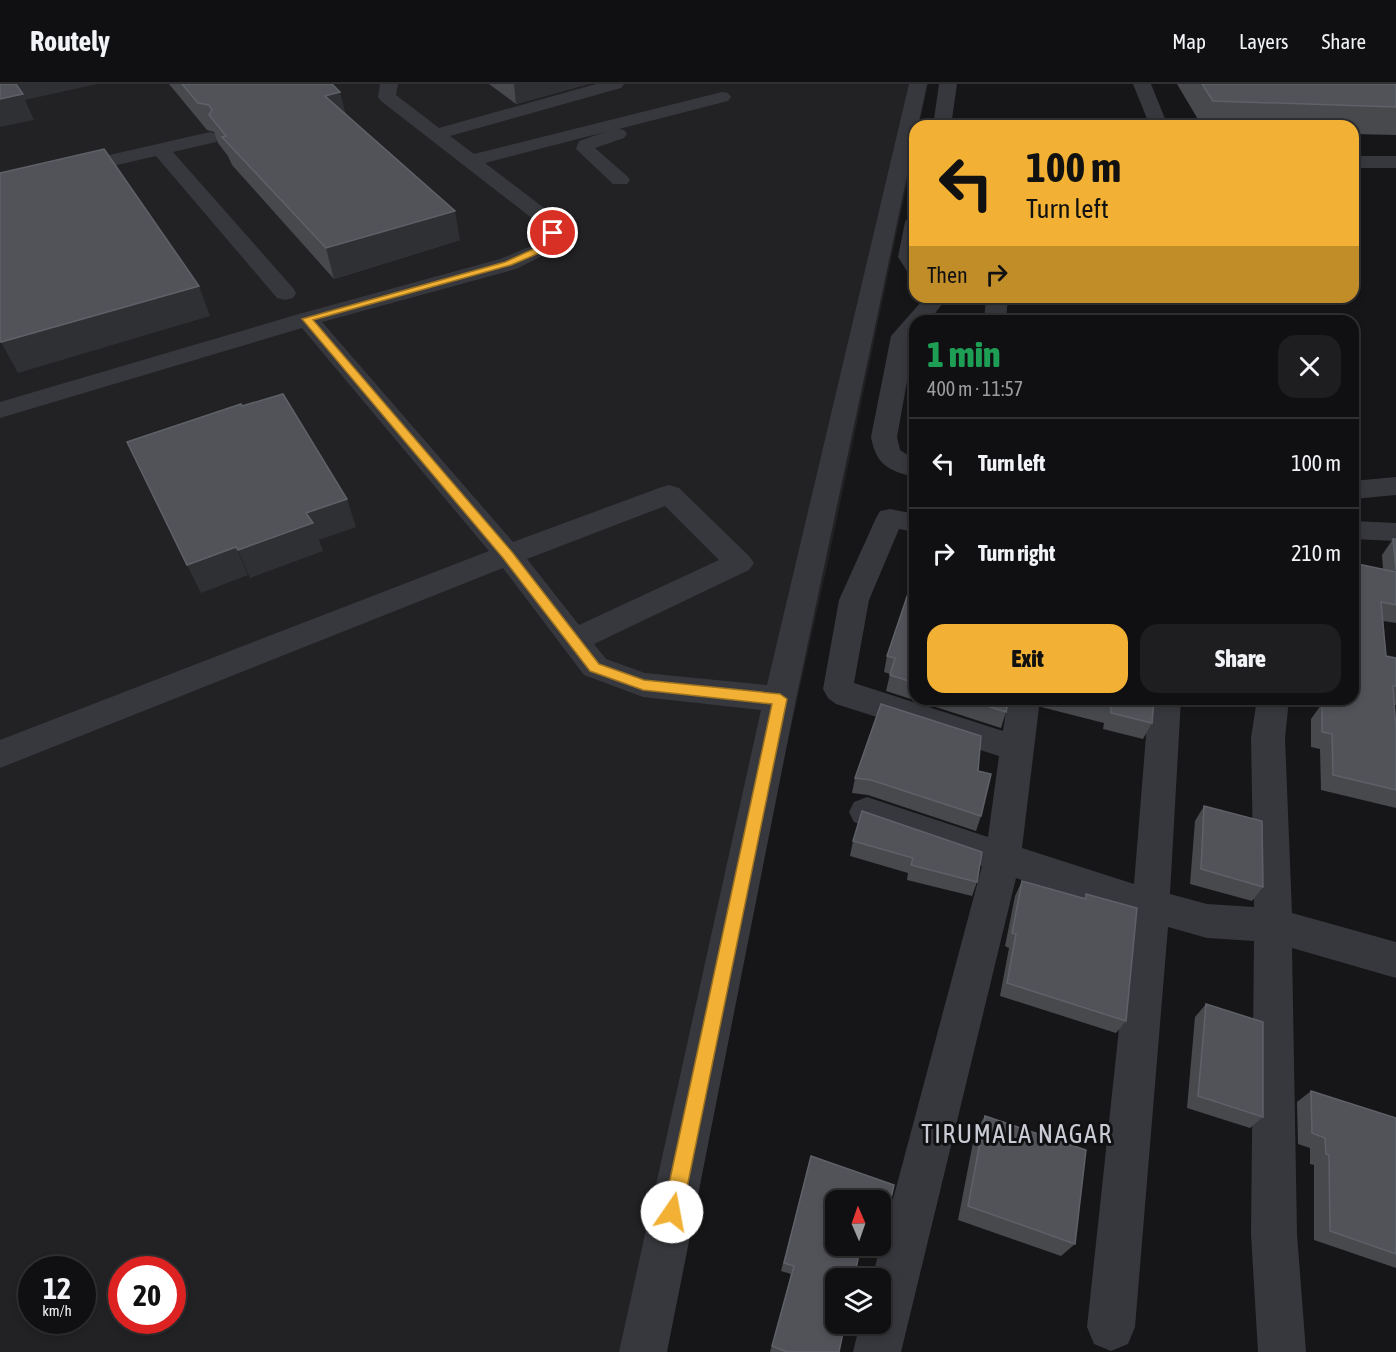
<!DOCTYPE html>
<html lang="en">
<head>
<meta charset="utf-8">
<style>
  :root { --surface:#101012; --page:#1e1e20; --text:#f1f3f6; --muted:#9c9d9f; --line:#303032; --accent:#f2b134 }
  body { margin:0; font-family:"Asap Condensed",sans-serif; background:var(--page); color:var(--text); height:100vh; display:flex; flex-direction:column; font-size:22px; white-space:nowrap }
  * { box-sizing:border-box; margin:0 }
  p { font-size:20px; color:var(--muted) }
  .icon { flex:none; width:33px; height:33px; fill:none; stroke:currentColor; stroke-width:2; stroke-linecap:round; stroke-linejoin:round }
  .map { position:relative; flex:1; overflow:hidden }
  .side { position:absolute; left:909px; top:231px; width:450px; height:390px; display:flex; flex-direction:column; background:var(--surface); border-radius:18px; box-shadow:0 3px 9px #0003,0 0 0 2px var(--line) }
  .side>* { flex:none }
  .hud { position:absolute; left:909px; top:36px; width:450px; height:183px; border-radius:18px; box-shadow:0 3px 9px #0003,0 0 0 2px var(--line); background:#f2b134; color:#111; overflow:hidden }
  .needle { width:39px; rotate:358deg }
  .buttons { position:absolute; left:825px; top:1106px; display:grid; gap:12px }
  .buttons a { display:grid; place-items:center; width:66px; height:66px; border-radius:12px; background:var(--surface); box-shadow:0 3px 9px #0003,0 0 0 2px var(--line); font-size:30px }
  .speed { position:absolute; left:18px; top:1172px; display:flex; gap:12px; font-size:30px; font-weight:700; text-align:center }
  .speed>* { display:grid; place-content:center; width:78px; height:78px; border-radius:50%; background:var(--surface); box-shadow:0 3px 9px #0003,0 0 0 2px var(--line); line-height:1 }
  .speed small { font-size:15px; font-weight:400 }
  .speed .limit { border:9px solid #d22; background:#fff; color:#111 }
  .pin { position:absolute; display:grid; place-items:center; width:51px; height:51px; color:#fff; margin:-26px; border:3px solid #fff; border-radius:50%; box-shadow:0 2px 6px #0007 }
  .me { position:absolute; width:66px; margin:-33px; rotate:12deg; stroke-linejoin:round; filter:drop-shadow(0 0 4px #0008) }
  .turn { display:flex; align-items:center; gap:21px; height:126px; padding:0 18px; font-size:27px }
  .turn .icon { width:78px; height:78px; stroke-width:2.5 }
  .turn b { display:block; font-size:42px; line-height:51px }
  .then { display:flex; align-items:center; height:57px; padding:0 18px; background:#0003; gap:12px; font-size:22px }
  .round { display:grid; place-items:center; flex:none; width:63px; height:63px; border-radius:18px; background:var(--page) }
  .head { display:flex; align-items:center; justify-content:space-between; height:102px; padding:0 18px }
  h1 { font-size:36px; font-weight:800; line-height:45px; color:#1e9e55 }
  .button { display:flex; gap:12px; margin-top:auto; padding:12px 18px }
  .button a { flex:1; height:69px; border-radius:18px; background:var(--accent); color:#111; font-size:24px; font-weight:800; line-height:69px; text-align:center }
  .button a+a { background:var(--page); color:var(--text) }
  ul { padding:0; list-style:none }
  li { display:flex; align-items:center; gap:18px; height:90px; padding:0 18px; border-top:2px solid var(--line) }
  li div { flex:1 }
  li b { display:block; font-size:22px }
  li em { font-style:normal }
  header { display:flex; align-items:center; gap:36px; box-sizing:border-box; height:84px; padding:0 30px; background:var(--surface); border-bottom:2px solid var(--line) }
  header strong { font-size:28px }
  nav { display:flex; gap:33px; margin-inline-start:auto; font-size:21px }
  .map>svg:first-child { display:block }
</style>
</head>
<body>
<header>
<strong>Routely</strong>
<nav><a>Map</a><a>Layers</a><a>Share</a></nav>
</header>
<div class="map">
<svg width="1396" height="1268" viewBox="0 0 1396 1268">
  <rect width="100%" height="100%" fill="#161618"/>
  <!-- built -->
  <path fill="#222225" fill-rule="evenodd" d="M0,0H928L919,42H915V62L827,482L770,738L681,1199L663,1268H0ZM32,1185H82V1236H32ZM122,1185H172V1236H122Z"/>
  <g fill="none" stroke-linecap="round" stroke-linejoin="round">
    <!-- minor -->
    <g fill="#37383d" fill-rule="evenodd">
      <path d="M380,0H398L396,11L439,44L596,0H624L621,4L450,52L474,70L722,8L728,9L731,13L728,17L619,45L624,46L627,50L624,54L595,64L627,92L630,96L627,100H613L576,65L579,57L605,48L485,79L548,127L563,149L548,169L516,185L322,238L513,458L659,404L669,401L679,404L749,472L754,479L749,486L594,560L606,575L645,589L767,601L909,0H927L918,42H915V54L796,615L667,1268H619L761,626L643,613L584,591L503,484L0,684V656L489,467L302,244L0,334V318L299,230L500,175L534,161L542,149L533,135L381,17L378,13ZM665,422L719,476L579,541L527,475Z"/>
      <polygon points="939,0 957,0 951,42 933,42"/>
      <polygon points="1133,0 1151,0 1168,42 1150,42"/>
      <polygon points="210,48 216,50 219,54 216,58 173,68 293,204 296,209 293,214 285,216 277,214 156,72 0,108 0,96"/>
      <rect x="1353" y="72" width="43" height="12"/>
      <polygon points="915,132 915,188 907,187 898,173 905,138 908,134"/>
      <path d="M919,213H941L943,219L929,237H915V253L897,353L900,366L915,376V393C889,387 876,381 871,353L891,252L921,218Z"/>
      <polygon points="986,213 1008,213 1006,237 984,237"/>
      <polygon points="1396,393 1396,411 1353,415 1353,397"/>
      <polygon points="890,425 915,430 915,448 899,445 869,516 854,599 1003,647 1008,615 1040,615 1022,764 1134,800 1149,615 1181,615 1170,810 1207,820 1254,823 1251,654 1257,615 1289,615 1285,654 1292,829 1396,858 1396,894 1292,864 1297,1150 1306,1268 1258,1268 1251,1150 1254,857 1207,854 1168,843 1135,1243 1128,1260 1111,1267 1094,1260 1087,1243 1131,833 1016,794 901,1268 853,1268 860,1239 880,1239 880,1194 872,1194 982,782 854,738 849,728 854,718 867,713 988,753 999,672 836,620 828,614 823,605 839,516 876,434 880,427"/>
      <polygon points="1353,437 1396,439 1396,457 1353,455"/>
    </g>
  </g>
  <!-- wall -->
  <g fill="#47494d">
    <polygon points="169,0 332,0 346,30 460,156 334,195 232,81 228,72 218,59 214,48 207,46"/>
    <polygon points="489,0 588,0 516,20"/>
    <polygon points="1177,0 1396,0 1396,51 1353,50 1353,42 1202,42"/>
    <polygon points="1393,455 1396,455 1396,539 1383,537 1386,572 1396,574 1396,621 1394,621 1396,645 1396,724 1321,706 1320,665 1311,663 1311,635 1321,621 1321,615 1353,615 1383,485 1382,471"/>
    <polygon points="915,489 915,615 1009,615 1006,628 1001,644 886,607 890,590 884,588 887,572"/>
    <polygon points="1042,615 1154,615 1152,639 1143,655 1103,645 1104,639 1041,623"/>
    <polygon points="978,687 981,732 976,747 868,711 852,709 855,694"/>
    <polygon points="1204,722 1263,803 1252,817 1190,800 1195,737"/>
    <polygon points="862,727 977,798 972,812 907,796 908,789 850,772 853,757"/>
    <polygon points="1022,797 1084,815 1086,810 1126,937 1116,949 1000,912 1009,864 1005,862 1015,812"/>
    <polygon points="1206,920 1263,1033 1250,1044 1187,1024 1195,933"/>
    <polygon points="1311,1007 1396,1034 1396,1184 1314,1156 1314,1081 1310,1080 1310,1064 1298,1060 1297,1018"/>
    <polygon points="985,1032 1075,1160 1061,1172 958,1136 975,1048"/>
    <polygon points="811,1072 894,1101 883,1150 880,1154 880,1116 836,1116 836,1161 861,1161 854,1194 836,1194 836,1239 845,1239 839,1268 770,1268 791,1190 781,1187"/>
  </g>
  <!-- shaded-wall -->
  <g fill="#2f3033">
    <polygon points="14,0 97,0 25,16 34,36 0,43 0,15"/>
    <polygon points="514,0 588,0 516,20"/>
    <polygon points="340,8 347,36 325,12"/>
    <polygon points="455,127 460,156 334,195 326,164"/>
    <polygon points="199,202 210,232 18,289 1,258"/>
    <polygon points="347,415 356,443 319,456 323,467 250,494 238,466 306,429"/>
    <polygon points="236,463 248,491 201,509 187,481"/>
  </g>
  <!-- building -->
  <g fill="#525359" stroke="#5f6168" stroke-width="1.5">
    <polygon points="0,0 16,0 23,10 0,15"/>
    <polygon points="182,0 332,0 340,8 325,12 455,127 326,164 222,53 226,52 209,31 212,26 209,21 198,19"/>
    <polygon points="1202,0 1396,0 1396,23 1213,17"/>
    <polygon points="104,65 199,202 1,258 0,256 0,89"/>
    <polygon points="283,310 347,415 306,429 313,439 238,466 236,463 187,481 127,358 241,320 242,322"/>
    <polygon points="1393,455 1396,455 1396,486"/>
    <polygon points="1353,479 1396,488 1396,521 1381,518 1386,572 1396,574 1396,602 1393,602 1396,645 1396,706 1333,691 1332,650 1322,648 1322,620 1333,622 1332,615 1353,615"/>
    <polygon points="915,489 915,599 890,591 895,574 887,572"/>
    <polygon points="965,615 1009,615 1006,628"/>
    <polygon points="1078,615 1154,615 1152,639 1111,629 1111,623"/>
    <polygon points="881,620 981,652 978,687 991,690 981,732 871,696 855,694"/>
    <polygon points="1204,722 1262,737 1263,803 1201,785"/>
    <polygon points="862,727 982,768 977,798 911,781 913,774 853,757"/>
    <polygon points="1022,797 1086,815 1086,810 1137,824 1126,937 1007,899 1016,850 1012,849"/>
    <polygon points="1206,920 1263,938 1263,1033 1198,1012"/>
    <polygon points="1311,1007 1396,1034 1396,1170 1330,1147 1329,1071 1326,1070 1325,1054 1312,1049"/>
    <polygon points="985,1032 1086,1066 1075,1160 968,1122"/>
    <polygon points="811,1072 894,1101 883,1150 880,1150 880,1116 836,1116 836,1161 861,1161 854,1194 836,1194 836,1239 845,1239 839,1268 787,1268 772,1262 794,1182 784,1179"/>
  </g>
  <!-- route -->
  <polygon fill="#f2b134" stroke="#9d7322" stroke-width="1.5" points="550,148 557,149 544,167 511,181 313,236 512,468 599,580 644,596 780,610 787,615 682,1128 679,1135 672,1138 666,1135 663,1128 772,620 643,606 590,587 503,474 302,235 505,178 538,163"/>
  <g text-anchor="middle" stroke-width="6" stroke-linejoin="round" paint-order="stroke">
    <!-- near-neighbourhood labels -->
    <g font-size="26" letter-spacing="1.5" fill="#c9ccd4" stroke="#111113">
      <text x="1017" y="1059">TIRUMALA NAGAR</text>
    </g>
  </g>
</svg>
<div class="buttons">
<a><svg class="needle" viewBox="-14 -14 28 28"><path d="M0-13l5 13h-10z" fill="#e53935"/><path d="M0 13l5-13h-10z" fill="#9c9d9f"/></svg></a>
<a><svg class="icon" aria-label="layers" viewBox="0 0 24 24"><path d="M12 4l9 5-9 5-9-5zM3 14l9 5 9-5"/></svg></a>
</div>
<div class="speed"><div>12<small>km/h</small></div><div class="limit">20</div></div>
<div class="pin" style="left:553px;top:149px;background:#d93025"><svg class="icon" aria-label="arrive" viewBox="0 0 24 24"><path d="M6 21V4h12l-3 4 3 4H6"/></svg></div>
<svg class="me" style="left:672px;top:1128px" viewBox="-20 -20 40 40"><circle r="19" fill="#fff"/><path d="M0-13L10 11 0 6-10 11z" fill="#f2b134"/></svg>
<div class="hud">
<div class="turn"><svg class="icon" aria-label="left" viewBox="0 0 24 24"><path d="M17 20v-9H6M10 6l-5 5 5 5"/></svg><div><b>100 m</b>Turn left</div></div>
<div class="then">Then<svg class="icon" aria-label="right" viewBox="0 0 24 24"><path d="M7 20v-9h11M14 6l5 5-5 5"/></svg></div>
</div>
<section class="side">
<div class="head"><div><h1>1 min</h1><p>400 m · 11:57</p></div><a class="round"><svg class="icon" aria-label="close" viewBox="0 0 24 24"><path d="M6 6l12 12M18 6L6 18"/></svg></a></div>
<ul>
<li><svg class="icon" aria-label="left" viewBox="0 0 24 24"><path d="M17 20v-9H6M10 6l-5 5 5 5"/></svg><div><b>Turn left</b></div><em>100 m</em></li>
<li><svg class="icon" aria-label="right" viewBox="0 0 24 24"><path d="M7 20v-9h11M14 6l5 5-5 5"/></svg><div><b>Turn right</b></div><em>210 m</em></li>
</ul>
<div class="button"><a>Exit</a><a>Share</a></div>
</section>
</div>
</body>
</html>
